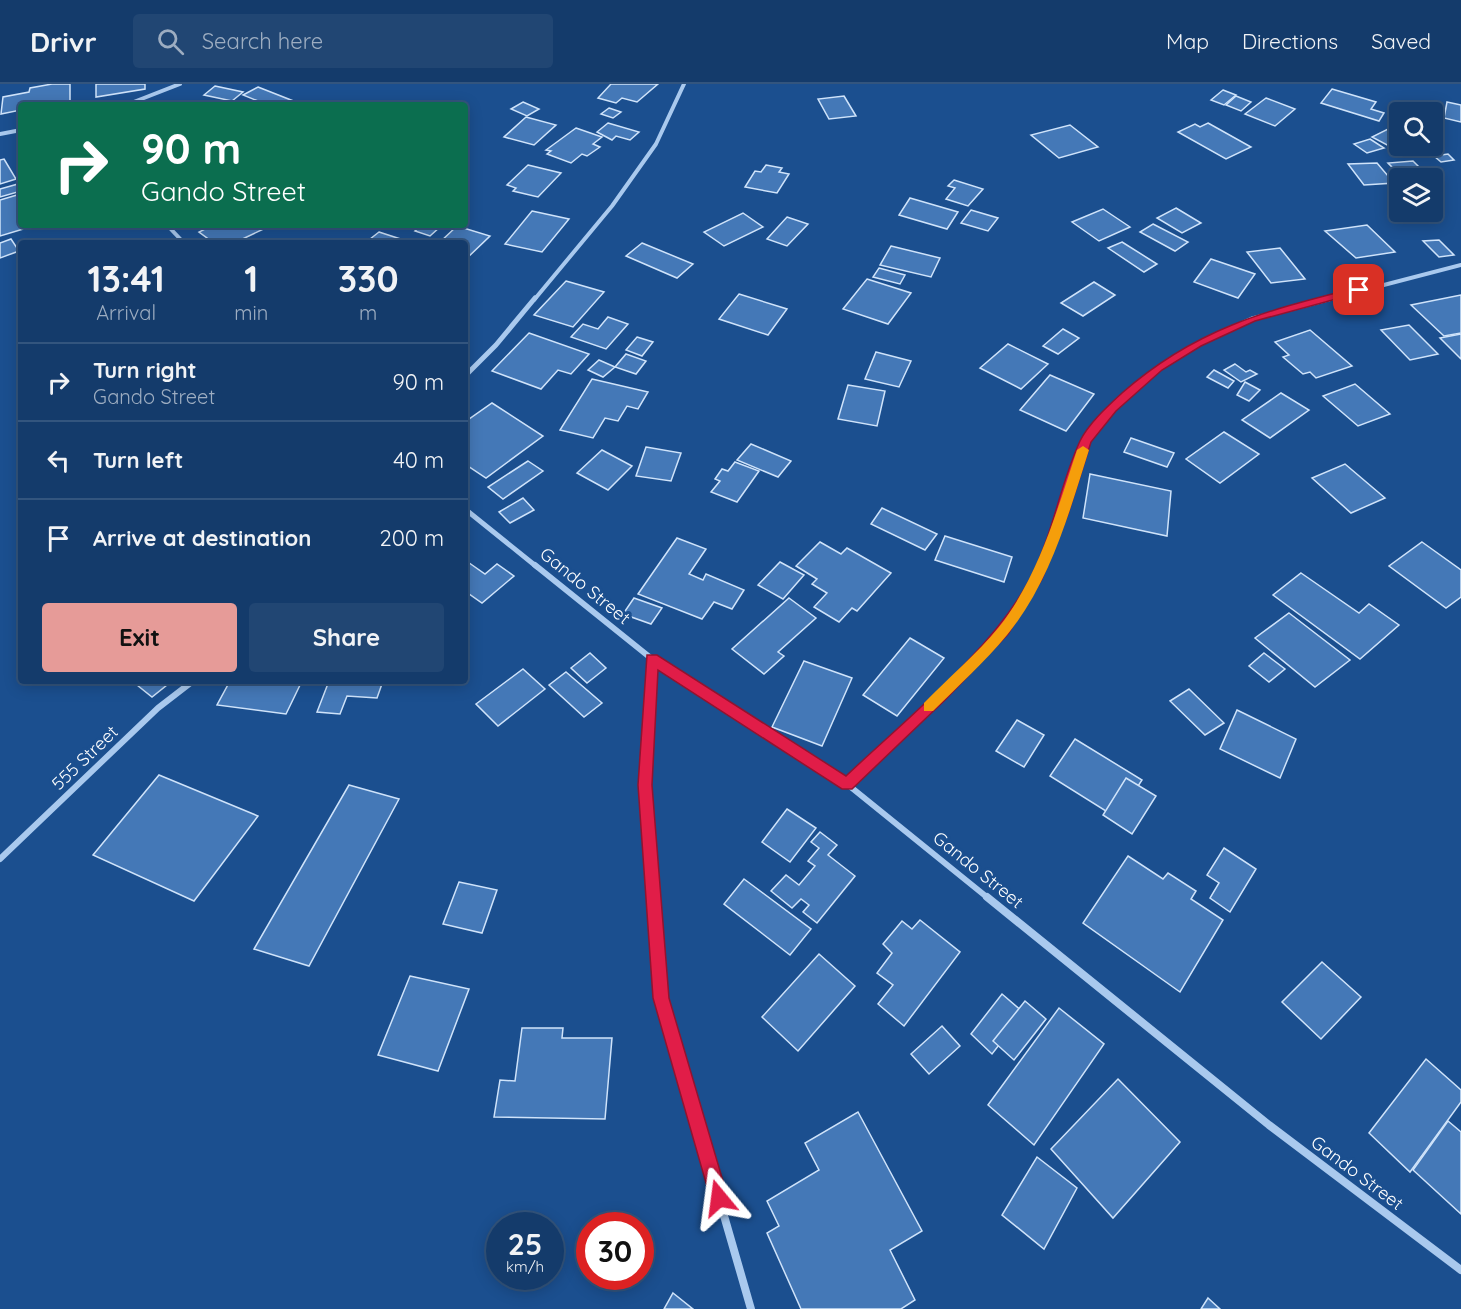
<!DOCTYPE html>
<html lang="en">
<head>
<meta charset="utf-8">
<style>
  :root { --surface:#143b6b; --page:#214673; --text:#f1f3f6; --muted:#9dadc1; --line:#33557e; --accent:#e69b98 }
  body { margin:0; font-family:Quicksand,sans-serif; background:var(--page); color:var(--text); height:100vh; display:flex; flex-direction:column; font-size:22px; white-space:nowrap }
  * { box-sizing:border-box; margin:0 }
  p { font-size:20px; color:var(--muted) }
  .icon { flex:none; width:33px; height:33px; fill:none; stroke:currentColor; stroke-width:2; stroke-linecap:round; stroke-linejoin:round }
  .map { position:relative; flex:1; overflow:hidden }
  .side { position:absolute; left:18px; top:156px; width:450px; height:444px; display:flex; flex-direction:column; background:var(--surface); border-radius:6px; box-shadow:0 3px 15px #0003,0 0 0 2px var(--line) }
  .side>* { flex:none }
  .hud { position:absolute; left:18px; top:18px; width:450px; height:126px; border-radius:6px; box-shadow:0 3px 15px #0003,0 0 0 2px var(--line); background:#0b6e4f; color:#fff; overflow:hidden }
  .tools { position:absolute; left:1389px; top:18px; display:grid; gap:12px }
  .tools a { display:grid; place-items:center; width:54px; height:54px; border-radius:6px; background:var(--surface); box-shadow:0 3px 15px #0003,0 0 0 2px var(--line); font-size:30px }
  .speed { position:absolute; left:486px; top:1128px; display:flex; gap:12px; font-size:30px; font-weight:700; text-align:center }
  .speed>* { display:grid; place-content:center; width:78px; height:78px; border-radius:50%; background:var(--surface); box-shadow:0 3px 15px #0003,0 0 0 2px var(--line); line-height:1 }
  .speed small { font-size:15px; font-weight:400 }
  .speed .limit { border:9px solid #d22; background:#fff; color:#111 }
  .pin { position:absolute; display:grid; place-items:center; width:51px; height:51px; color:#fff; margin:-26px; border-radius:12px; box-shadow:0 3px 9px #0006 }
  .me { position:absolute; width:66px; margin:-33px; rotate:344deg; stroke-linejoin:round; filter:drop-shadow(0 0 4px #0008) }
  .turn { display:flex; align-items:center; gap:21px; height:126px; padding:0 24px; font-size:27px }
  .turn .icon { width:78px; height:78px; stroke-width:2.5 }
  .turn b { display:block; font-size:42px; line-height:51px }
  .eta { display:flex; justify-content:space-evenly; align-items:center; height:102px; text-align:center }
  .eta b { font-size:36px; font-weight:700; line-height:42px }
  .primary-button { display:flex; gap:12px; margin-top:auto; padding:12px 24px }
  .primary-button a { flex:1; height:69px; border-radius:6px; background:var(--accent); color:#111; font-size:24px; font-weight:700; line-height:69px; text-align:center }
  .primary-button a+a { background:var(--page); color:var(--text) }
  ul { padding:0; list-style:none }
  li { display:flex; align-items:center; gap:18px; height:78px; padding:0 24px; border-top:2px solid var(--line) }
  li div { flex:1 }
  li b { display:block; font-size:22px }
  li em { font-style:normal }
  header { display:flex; align-items:center; gap:36px; box-sizing:border-box; height:84px; padding:0 30px; background:var(--surface); border-bottom:2px solid var(--line) }
  header strong { font-size:28px }
  nav { display:flex; gap:33px; margin-inline-start:auto; font-size:21px }
  .search { width:420px; height:54px; background:var(--page); display:flex; align-items:center; gap:15px; box-sizing:border-box; padding:0 21px; border-radius:6px; color:var(--muted); font-size:22px }
  .map>svg:first-child { display:block }
</style>
</head>
<body>
<header>
<strong>Drivr</strong>
<div class="search"><svg class="icon" aria-label="search" viewBox="0 0 24 24"><circle cx="10" cy="10" r="6"/><path d="M15 15l6 6"/></svg>Search here</div>
<nav><a>Map</a><a>Directions</a><a>Saved</a></nav>
</header>
<div class="map">
<svg width="1461" height="1225" viewBox="0 0 1461 1225">
  <rect width="100%" height="100%" fill="#1b4f8f"/>
  <!-- building -->
  <g fill="#4478b7" stroke="#cfe3fa" stroke-width="1.5">
    <polygon points="52,0 70,0 70,19 21,21 21,26 1,30 3,13 29,8 30,4"/>
    <polygon points="96,0 145,0 145,5 96,13"/>
    <polygon points="611,0 658,0 637,18 622,14 616,19 598,14"/>
    <polygon points="215,2 243,8 232,17 204,11"/>
    <polygon points="258,3 296,18 291,21 268,21 243,11"/>
    <polygon points="1332,5 1376,18 1371,25 1384,29 1379,37 1321,19"/>
    <polygon points="1223,6 1236,11 1224,21 1211,16"/>
    <polygon points="844,12 856,32 829,35 818,15"/>
    <polygon points="1236,12 1251,18 1241,27 1226,21"/>
    <polygon points="1266,14 1295,25 1275,42 1245,30"/>
    <polygon points="523,18 539,25 527,32 511,25"/>
    <polygon points="1447,18 1461,21 1461,38 1444,34"/>
    <polygon points="609,24 621,28 613,34 601,30"/>
    <polygon points="526,33 556,41 534,61 504,53"/>
    <polygon points="608,39 639,48 630,56 616,52 612,56 597,48"/>
    <polygon points="1208,39 1251,63 1226,75 1178,48 1195,40 1200,43"/>
    <polygon points="1070,41 1098,63 1059,74 1031,51"/>
    <polygon points="1392,43 1400,47 1400,57 1389,62 1372,53"/>
    <polygon points="576,44 602,53 593,60 600,63 587,72 582,70 571,79 547,70 551,67 546,66"/>
    <polygon points="1370,55 1384,64 1367,69 1354,60"/>
    <polygon points="1448,70 1454,76 1441,78 1434,72"/>
    <polygon points="4,75 16,95 0,100 0,76"/>
    <polygon points="1413,77 1430,94 1403,94 1388,79"/>
    <polygon points="1377,79 1394,99 1364,101 1348,80"/>
    <polygon points="528,81 561,89 538,113 513,107 516,104 507,101"/>
    <polygon points="766,81 782,84 779,88 789,90 777,109 745,103 755,87 761,88"/>
    <polygon points="954,96 983,105 968,122 946,115 955,104 948,102"/>
    <polygon points="18,100 21,107 0,113 0,105"/>
    <polygon points="17,111 21,121 21,141 29,141 30,143 0,152 0,116"/>
    <polygon points="910,114 958,128 947,145 899,131"/>
    <polygon points="1176,124 1201,139 1182,149 1157,134"/>
    <polygon points="1103,125 1130,143 1099,157 1072,138"/>
    <polygon points="971,126 998,134 988,147 961,139"/>
    <polygon points="532,127 569,135 542,168 505,160"/>
    <polygon points="743,129 763,143 724,162 704,148"/>
    <polygon points="787,133 808,140 787,162 767,155"/>
    <polygon points="1153,140 1188,158 1175,167 1140,148"/>
    <polygon points="213,141 272,141 234,159 214,159 199,148"/>
    <polygon points="422,141 438,141 441,142 430,152 415,147"/>
    <polygon points="1367,141 1395,168 1356,174 1325,147"/>
    <polygon points="457,142 490,152 465,176 465,159 439,159"/>
    <polygon points="379,148 413,159 365,159"/>
    <polygon points="11,155 19,167 0,174 0,159"/>
    <polygon points="1439,156 1454,171 1439,173 1423,157"/>
    <polygon points="1122,158 1157,180 1144,188 1108,164"/>
    <polygon points="642,159 693,180 677,194 626,172"/>
    <polygon points="891,162 940,174 931,193 880,181"/>
    <polygon points="1280,164 1305,195 1271,199 1247,168"/>
    <polygon points="1211,175 1255,190 1238,214 1194,198"/>
    <polygon points="879,184 905,191 900,200 873,193"/>
    <polygon points="867,195 911,209 888,240 843,225"/>
    <polygon points="566,197 604,208 573,243 534,231"/>
    <polygon points="1094,198 1115,211 1083,232 1061,219"/>
    <polygon points="739,210 787,225 768,251 719,235"/>
    <polygon points="1461,211 1461,249 1444,252 1411,221"/>
    <polygon points="608,233 628,240 606,265 571,253 583,240 598,245"/>
    <polygon points="1409,241 1438,270 1410,276 1381,246"/>
    <polygon points="1063,245 1079,254 1058,270 1043,262"/>
    <polygon points="1310,246 1352,282 1316,294 1310,288 1303,290 1283,273 1289,271 1275,258"/>
    <polygon points="529,249 589,270 571,290 558,286 541,305 492,287"/>
    <polygon points="1461,250 1461,275 1440,254"/>
    <polygon points="637,253 653,258 642,272 626,266"/>
    <polygon points="1008,260 1048,280 1021,305 980,284"/>
    <polygon points="876,268 911,277 899,303 865,295"/>
    <polygon points="626,270 646,277 636,290 615,283"/>
    <polygon points="599,276 615,283 603,293 588,286"/>
    <polygon points="1235,280 1246,288 1250,286 1257,290 1241,298 1224,286"/>
    <polygon points="1214,286 1234,297 1228,304 1207,293"/>
    <polygon points="1050,291 1094,310 1066,347 1020,326"/>
    <polygon points="592,295 648,308 638,325 627,322 618,337 605,334 593,354 560,346"/>
    <polygon points="1245,298 1260,306 1249,317 1237,311"/>
    <polygon points="1355,300 1390,330 1358,342 1323,312"/>
    <polygon points="848,301 885,307 877,342 838,335"/>
    <polygon points="1281,309 1309,326 1270,354 1242,336"/>
    <polygon points="492,319 543,352 486,394 465,380 465,338"/>
    <polygon points="1224,348 1259,370 1220,399 1186,375"/>
    <polygon points="1131,354 1174,369 1167,383 1124,368"/>
    <polygon points="751,360 791,377 778,393 737,376"/>
    <polygon points="646,363 681,369 671,397 636,392"/>
    <polygon points="602,366 632,382 608,406 577,389"/>
    <polygon points="528,377 543,387 503,415 488,403"/>
    <polygon points="735,378 759,387 737,418 711,408 720,397 715,395 722,385 728,387"/>
    <polygon points="1345,380 1385,414 1351,429 1312,394"/>
    <polygon points="1090,390 1171,407 1167,452 1083,434"/>
    <polygon points="523,414 534,426 510,439 499,428"/>
    <polygon points="882,424 937,450 925,466 871,440"/>
    <polygon points="945,452 1012,473 1004,498 935,476"/>
    <polygon points="677,454 706,465 689,490 703,496 706,490 744,506 732,525 714,518 702,535 638,510"/>
    <polygon points="820,458 841,470 847,464 891,489 857,527 852,524 839,538 814,523 827,509 812,500 817,495 796,482"/>
    <polygon points="1422,458 1461,486 1461,513 1446,524 1389,482"/>
    <polygon points="465,476 485,490 497,480 514,492 482,519 465,507"/>
    <polygon points="780,478 804,491 783,515 758,501"/>
    <polygon points="1301,489 1359,529 1369,520 1399,541 1360,575 1273,511"/>
    <polygon points="634,514 662,524 651,540 623,530"/>
    <polygon points="789,514 816,534 778,568 784,572 764,590 732,565"/>
    <polygon points="1289,529 1350,576 1315,603 1255,554"/>
    <polygon points="910,554 944,574 897,632 863,611"/>
    <polygon points="590,569 606,584 587,599 571,584"/>
    <polygon points="1264,569 1285,585 1269,598 1249,582"/>
    <polygon points="804,577 852,594 822,662 772,643"/>
    <polygon points="523,585 545,605 498,642 476,620"/>
    <polygon points="566,588 602,619 584,633 549,601"/>
    <polygon points="132,597 172,597 152,613"/>
    <polygon points="230,597 302,597 286,630 217,621"/>
    <polygon points="329,597 383,597 377,614 347,612 340,630 317,628"/>
    <polygon points="1189,605 1224,639 1205,651 1170,617"/>
    <polygon points="1237,626 1296,655 1280,694 1220,665"/>
    <polygon points="1017,636 1044,651 1024,683 996,667"/>
    <polygon points="1075,655 1142,696 1117,734 1050,692"/>
    <polygon points="159,691 258,732 194,817 93,771"/>
    <polygon points="1126,694 1156,712 1132,750 1103,731"/>
    <polygon points="349,701 399,715 309,882 254,865"/>
    <polygon points="787,725 816,744 790,778 762,758"/>
    <polygon points="820,748 837,761 828,771 855,792 817,839 803,828 809,821 801,815 792,824 771,807 786,791 799,801 815,782 808,777 819,764 811,758"/>
    <polygon points="1224,764 1256,785 1230,828 1210,814 1219,799 1207,791"/>
    <polygon points="1128,772 1163,795 1168,789 1196,807 1191,815 1223,836 1180,908 1083,839"/>
    <polygon points="744,795 811,845 790,871 724,820"/>
    <polygon points="459,798 497,806 482,849 443,840"/>
    <polygon points="920,836 960,868 904,942 878,920 893,901 877,889 892,869 883,860 902,837 912,845"/>
    <polygon points="819,870 855,902 798,967 762,933"/>
    <polygon points="1322,878 1361,913 1321,955 1282,918"/>
    <polygon points="410,892 469,905 438,987 378,971"/>
    <polygon points="1002,910 1024,929 992,970 971,950"/>
    <polygon points="1025,917 1046,935 1014,976 993,957"/>
    <polygon points="1059,924 1104,960 1034,1061 988,1021"/>
    <polygon points="942,942 960,962 929,990 911,970"/>
    <polygon points="522,944 563,944 562,954 612,954 605,1035 494,1033 500,996 515,997"/>
    <polygon points="1426,975 1461,1006 1461,1018 1410,1088 1369,1049"/>
    <polygon points="1118,995 1180,1058 1113,1134 1051,1065"/>
    <polygon points="858,1028 922,1147 890,1166 915,1216 901,1225 801,1225 767,1149 779,1142 767,1117 819,1086 805,1059"/>
    <polygon points="1448,1037 1461,1048 1461,1130 1413,1086"/>
    <polygon points="1037,1073 1077,1104 1044,1165 1002,1131"/>
    <polygon points="673,1209 693,1225 664,1225"/>
    <polygon points="1208,1214 1220,1225 1201,1225"/>
  </g>
  <g fill="none" stroke-linecap="round" stroke-linejoin="round">
    <!-- minor-far3 -->
    <g stroke="#a9c9ee" stroke-width="4">
      <polyline points="126,21 180,0"/>
      <polyline points="0,50 21,46"/>
      <polyline points="167,141 184,159"/>
      <polyline points="534,216 612,122 656,60 684,0"/>
      <polyline points="1326,216 1461,181"/>
    </g>
    <!-- minor-far2 -->
    <g stroke="#a9c9ee" stroke-width="5">
      <polyline points="465,292 496,261 535,214"/>
      <polyline points="465,425 537,483"/>
      <polyline points="1041,483 1086,357 1112,324 1158,284 1198,260 1252,235 1332,214"/>
    </g>
    <!-- minor-far1 -->
    <g stroke="#a9c9ee" stroke-width="6">
      <polyline points="535,481 652,575 847,700 988,814"/>
      <polyline points="652,575 645,701 654,814"/>
      <path d="M847,700C909,642 1010,559 1041,481"/>
      <polyline points="0,775 158,624 193,597"/>
    </g>
    <!-- minor -->
    <g stroke="#a9c9ee" stroke-width="8">
      <polyline points="653,813 661,914 751,1225"/>
      <polyline points="987,813 1269,1041 1461,1186"/>
    </g>
  </g>
  <!-- route -->
  <path fill="#e11d48" stroke="#92132f" stroke-width="1.5" d="M1359,203L1364,206L1362,208L1255,237L1201,262L1162,286L1116,327L1091,358L1068,430L1042,495L1008,550L945,616L852,705H842L658,586L652,701L669,914L728,1114L725,1120L719,1123L712,1120L653,914L638,701L647,571H657L846,692C905,636 994,565 1031,493C1053,450 1060,400 1080,357C1089,339 1108,322 1122,309C1196,244 1265,227 1359,203Z"/>
  <!-- slow -->
  <path fill="#f59e0b" d="M1083,362L1089,366C1069,429 1050,499 1007,551C985,578 958,602 933,627H924V619C948,594 977,570 999,543C1039,492 1057,426 1077,366Z"/>
  <g text-anchor="middle" stroke-width="6" stroke-linejoin="round" paint-order="stroke">
    <!-- street labels -->
    <g font-size="18" fill="#fff" stroke="#1b4f8f">
      <text transform="translate(585 502) rotate(39)" y="6">Gando Street</text>
      <text transform="translate(85 674) rotate(-44)" y="6">555 Street</text>
      <text transform="translate(978 786) rotate(39)" y="6">Gando Street</text>
      <text transform="translate(1357 1089) rotate(37)" y="6">Gando Street</text>
    </g>
  </g>
</svg>
<div class="tools">
<a><svg class="icon" aria-label="search" viewBox="0 0 24 24"><circle cx="10" cy="10" r="6"/><path d="M15 15l6 6"/></svg></a>
<a><svg class="icon" aria-label="layers" viewBox="0 0 24 24"><path d="M12 4l9 5-9 5-9-5zM3 14l9 5 9-5"/></svg></a>
</div>
<div class="speed"><div>25<small>km/h</small></div><div class="limit">30</div></div>
<div class="pin" style="left:1359px;top:206px;background:#d93025"><svg class="icon" aria-label="arrive" viewBox="0 0 24 24"><path d="M6 21V4h12l-3 4 3 4H6"/></svg></div>
<svg class="me" style="left:719px;top:1114px" viewBox="-20 -20 40 40"><path d="M0-17L14 15 0 8-14 15z" fill="#e11d48" stroke="#fff" stroke-width="4"/></svg>
<div class="hud">
<div class="turn"><svg class="icon" aria-label="right" viewBox="0 0 24 24"><path d="M7 20v-9h11M14 6l5 5-5 5"/></svg><div><b>90 m</b>Gando Street</div></div>
</div>
<section class="side">
<div class="eta">
<div><b>13:41</b><p>Arrival</p></div>
<div><b>1</b><p>min</p></div>
<div><b>330</b><p>m</p></div>
</div>
<ul>
<li><svg class="icon" aria-label="right" viewBox="0 0 24 24"><path d="M7 20v-9h11M14 6l5 5-5 5"/></svg><div><b>Turn right</b><p>Gando Street</p></div><em>90 m</em></li>
<li><svg class="icon" aria-label="left" viewBox="0 0 24 24"><path d="M17 20v-9H6M10 6l-5 5 5 5"/></svg><div><b>Turn left</b></div><em>40 m</em></li>
<li><svg class="icon" aria-label="arrive" viewBox="0 0 24 24"><path d="M6 21V4h12l-3 4 3 4H6"/></svg><div><b>Arrive at destination</b></div><em>200 m</em></li>
</ul>
<div class="primary-button"><a>Exit</a><a>Share</a></div>
</section>
</div>
</body>
</html>
